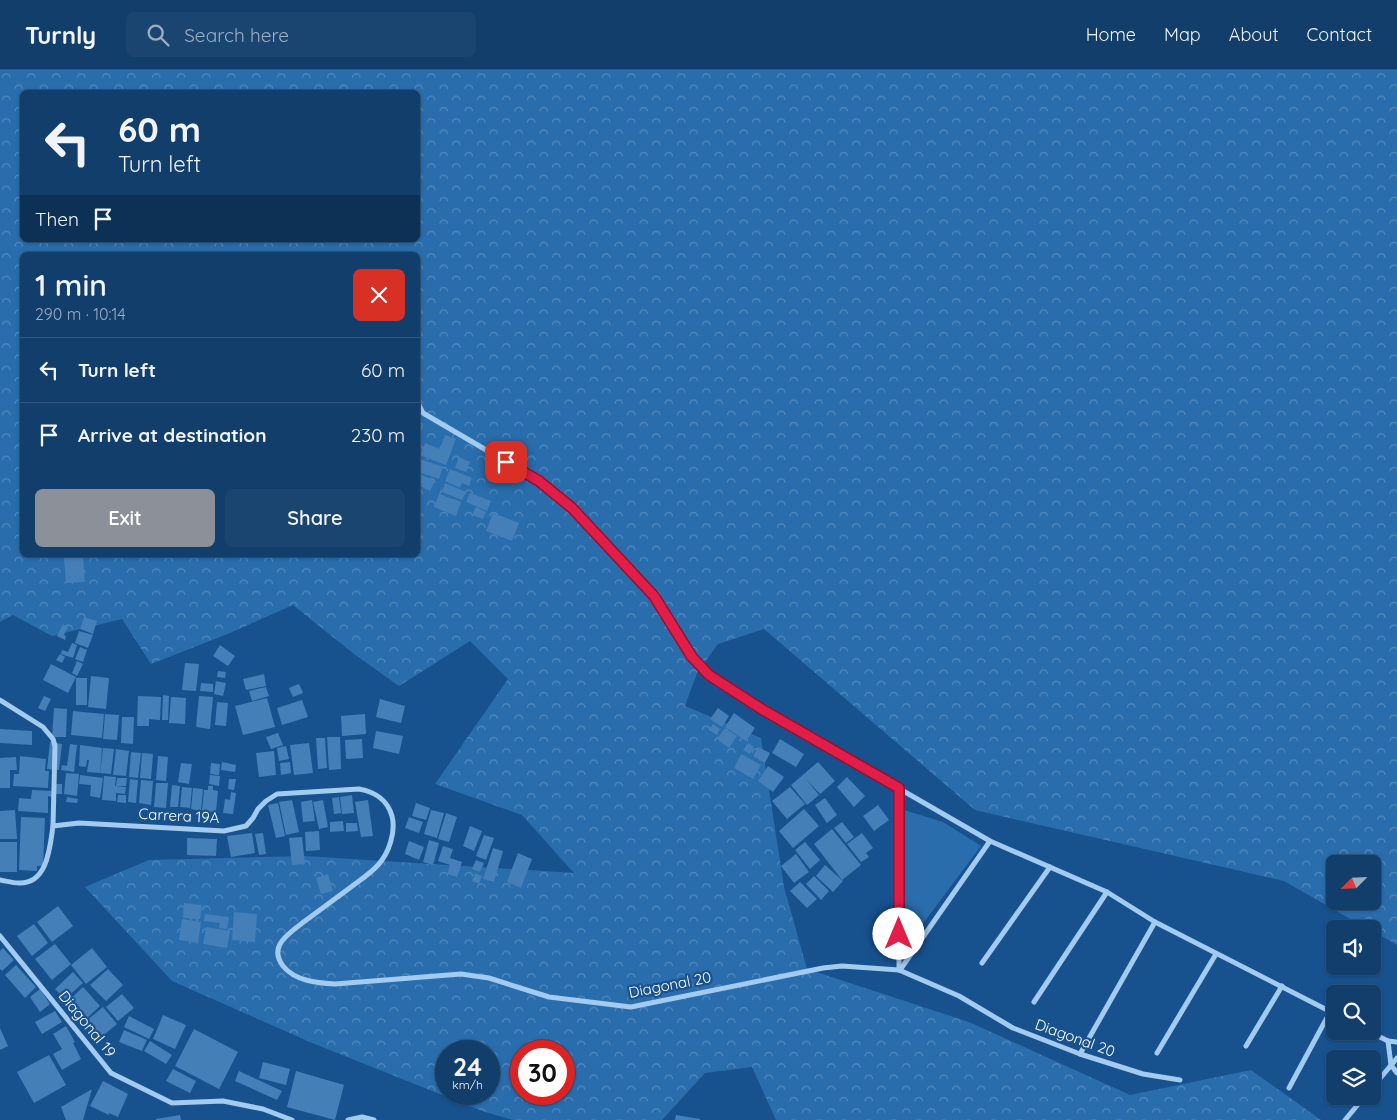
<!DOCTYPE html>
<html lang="en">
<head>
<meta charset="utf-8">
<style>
  :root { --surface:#113e6b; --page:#1a4571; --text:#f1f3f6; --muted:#9caec1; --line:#30577e; --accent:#8c9099 }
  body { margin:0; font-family:Quicksand,sans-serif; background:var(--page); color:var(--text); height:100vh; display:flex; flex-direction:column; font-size:19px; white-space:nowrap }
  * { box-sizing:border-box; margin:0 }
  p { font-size:16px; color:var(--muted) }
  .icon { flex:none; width:28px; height:28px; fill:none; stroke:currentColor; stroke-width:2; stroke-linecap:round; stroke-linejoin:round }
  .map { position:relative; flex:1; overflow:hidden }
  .drawer { position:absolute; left:20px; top:182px; width:400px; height:305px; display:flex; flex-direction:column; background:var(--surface); border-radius:8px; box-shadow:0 1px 4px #0004,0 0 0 1px var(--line) }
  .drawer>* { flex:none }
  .hud { position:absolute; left:20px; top:20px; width:400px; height:152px; border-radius:8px; box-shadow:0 1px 4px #0004,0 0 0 1px var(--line); background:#113e6b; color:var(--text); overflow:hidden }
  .needle { width:32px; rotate:246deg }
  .buttons { position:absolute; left:1326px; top:785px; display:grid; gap:10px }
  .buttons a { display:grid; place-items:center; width:55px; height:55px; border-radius:8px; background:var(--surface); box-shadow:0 1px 4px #0004,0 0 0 1px var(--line); font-size:25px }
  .speed { position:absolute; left:435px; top:970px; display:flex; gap:10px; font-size:25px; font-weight:700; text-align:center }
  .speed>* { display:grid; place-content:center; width:65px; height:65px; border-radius:50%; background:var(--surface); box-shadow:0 1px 4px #0004,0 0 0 1px var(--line); line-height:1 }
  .speed small { font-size:12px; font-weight:400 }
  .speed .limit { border:8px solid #d22; background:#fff; color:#111 }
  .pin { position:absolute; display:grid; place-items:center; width:42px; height:42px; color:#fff; margin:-21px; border-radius:10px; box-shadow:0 2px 8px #0006 }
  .me { position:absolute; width:55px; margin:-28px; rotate:0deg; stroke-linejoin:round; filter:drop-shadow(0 0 4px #0008) }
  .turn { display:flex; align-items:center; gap:18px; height:105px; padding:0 15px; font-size:22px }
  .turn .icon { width:65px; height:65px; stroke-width:2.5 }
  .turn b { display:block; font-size:35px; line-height:42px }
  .then { display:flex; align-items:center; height:48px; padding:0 15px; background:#0003; gap:10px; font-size:19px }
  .round { display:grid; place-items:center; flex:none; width:52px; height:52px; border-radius:8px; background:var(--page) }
  .headline { display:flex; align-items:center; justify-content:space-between; height:85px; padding:0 15px }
  h1 { font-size:30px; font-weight:600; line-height:38px }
  .button { display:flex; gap:10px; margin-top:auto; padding:10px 15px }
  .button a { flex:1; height:58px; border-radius:8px; background:var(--accent); color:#fff; font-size:20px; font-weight:600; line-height:58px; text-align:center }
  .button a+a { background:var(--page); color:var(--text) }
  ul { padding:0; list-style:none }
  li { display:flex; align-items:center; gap:15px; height:65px; padding:0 15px; border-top:1px solid var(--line) }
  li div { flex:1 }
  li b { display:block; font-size:19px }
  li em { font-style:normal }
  header { display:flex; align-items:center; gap:30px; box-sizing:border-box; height:70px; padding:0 25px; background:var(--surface); border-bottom:1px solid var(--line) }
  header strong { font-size:24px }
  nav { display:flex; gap:28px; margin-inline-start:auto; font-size:18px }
  .search { width:350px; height:45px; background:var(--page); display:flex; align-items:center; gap:12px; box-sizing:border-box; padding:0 18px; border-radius:8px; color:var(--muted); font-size:19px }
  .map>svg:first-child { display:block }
</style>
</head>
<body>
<header>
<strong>Turnly</strong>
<div class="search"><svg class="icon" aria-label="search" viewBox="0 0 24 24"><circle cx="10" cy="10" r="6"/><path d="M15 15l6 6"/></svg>Search here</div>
<nav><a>Home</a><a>Map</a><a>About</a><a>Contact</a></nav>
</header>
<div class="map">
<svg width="1397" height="1050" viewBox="0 0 1397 1050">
  <defs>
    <pattern id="forest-crowns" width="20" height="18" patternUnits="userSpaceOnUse" patternTransform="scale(1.25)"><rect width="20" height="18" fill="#296dad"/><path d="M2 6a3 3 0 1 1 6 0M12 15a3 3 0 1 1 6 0" fill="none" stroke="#548abd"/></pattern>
  </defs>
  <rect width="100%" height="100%" fill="#17528f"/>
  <!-- forest -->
  <path fill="url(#forest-crowns)" fill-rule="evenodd" d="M0,0H1397V875L1373,861L1372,859H1368L1284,811L975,740L764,559L718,574L697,603L685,636L761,668L784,817L807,899L969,952L1130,1025L1251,1000L1321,1050H776L752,997L705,1003L662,1050H513L482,1041L310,972L172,911L85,817L149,790L305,786L574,803L522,745L435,714L508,609L470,571L399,616L354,584L293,535L230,563L151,594L122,549L52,566L13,545L0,552ZM22,22H418V170H22ZM22,185H418V485H22ZM1335,794H1372V831H1335ZM446,981H489V1024H446ZM521,981H564V1024H521Z"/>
  <!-- green -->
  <polygon fill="#296dad" points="904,740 943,752 981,776 910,871 903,822"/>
  <!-- building -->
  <g fill="#447fb8">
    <polygon points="418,355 423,357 418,370"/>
    <polygon points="445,365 456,369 446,395 420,385 425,373 440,379"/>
    <polygon points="459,387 470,392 466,402 455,398"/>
    <polygon points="420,389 443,397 439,409 418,402"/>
    <polygon points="450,399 472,408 469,416 462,413 460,418 445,411"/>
    <polygon points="418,403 435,411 430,421 418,415"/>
    <polygon points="445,413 466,422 462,430 442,422"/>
    <polygon points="470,423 491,431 487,441 466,432"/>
    <polygon points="439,424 461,432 456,446 434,437"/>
    <polygon points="476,437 486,442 483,449 472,445"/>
    <polygon points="493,443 519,453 512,471 486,461"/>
    <polygon points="83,487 85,512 66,513 64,488"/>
    <polygon points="84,547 97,551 93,564 80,559"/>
    <polygon points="63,554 68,557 64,565 66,566 65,570 57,566"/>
    <polygon points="79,561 93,565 88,578 75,573"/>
    <polygon points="72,573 77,575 73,588 61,584 62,580 68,582"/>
    <polygon points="220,575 235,586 228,596 213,586"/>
    <polygon points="80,577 87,580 83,592 75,589"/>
    <polygon points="60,584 65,587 62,593 56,590"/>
    <polygon points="77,591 83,594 77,606 72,603"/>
    <polygon points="185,593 199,594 196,621 182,620"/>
    <polygon points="51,594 76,607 68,623 43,610"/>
    <polygon points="218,601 226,602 225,608 217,607"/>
    <polygon points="264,604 266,616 246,620 243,609"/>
    <polygon points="91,606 109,608 106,639 88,637"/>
    <rect x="76" y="608" width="11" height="27"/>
    <polygon points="216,611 226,613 223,626 214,624"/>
    <polygon points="201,613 213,614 213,622 200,621"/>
    <polygon points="299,614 303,623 293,627 289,618"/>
    <polygon points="266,617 269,626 252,631 249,621"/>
    <polygon points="163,625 169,626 168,650 162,650"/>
    <polygon points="44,626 51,629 45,641 38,638"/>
    <polygon points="138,626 161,627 160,650 149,649 149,656 137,656"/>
    <polygon points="199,626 213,627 210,659 196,657"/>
    <polygon points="171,627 186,628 185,654 169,653"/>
    <polygon points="267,628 275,657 243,665 235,636"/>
    <polygon points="380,629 405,636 401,653 376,647"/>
    <polygon points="302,630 308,647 282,655 277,638"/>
    <polygon points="217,632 228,633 226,656 215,655"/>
    <polygon points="54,638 67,639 66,667 52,667"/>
    <polygon points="718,638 729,646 722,657 710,649"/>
    <polygon points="73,641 104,644 102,668 71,665"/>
    <polygon points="734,643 755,658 746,671 725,657"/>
    <polygon points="105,644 119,645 117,670 103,669"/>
    <polygon points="365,644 366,664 342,666 341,646"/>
    <polygon points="122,647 134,647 133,674 121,673"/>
    <polygon points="713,654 720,659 717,665 709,660"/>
    <polygon points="725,658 737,666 729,678 717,669"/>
    <polygon points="0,659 32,661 32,675 0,673"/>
    <polygon points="376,661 403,666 399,684 373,678"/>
    <polygon points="278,663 283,675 271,679 266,667"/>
    <polygon points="327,667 340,667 341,699 329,700"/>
    <polygon points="316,668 325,668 327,698 318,699"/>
    <polygon points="362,669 363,688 346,689 345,670"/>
    <polygon points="780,669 804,684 796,697 772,683"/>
    <polygon points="50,672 62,674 59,700 47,699"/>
    <polygon points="309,673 313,703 294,705 290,675"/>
    <polygon points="748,673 754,677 750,684 743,680"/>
    <polygon points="70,674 77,675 74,702 61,700 62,695 67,696"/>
    <polygon points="80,675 102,678 100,703 87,702 89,690 87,690 86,697 79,696"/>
    <polygon points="286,676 289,689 279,691 277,678"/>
    <polygon points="758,677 770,683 765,693 753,686"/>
    <polygon points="103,678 114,679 111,704 100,703"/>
    <polygon points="116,679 129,681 126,706 113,705"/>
    <polygon points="274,681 276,705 259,707 256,683"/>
    <polygon points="131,682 141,683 138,708 129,707"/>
    <polygon points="142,683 153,684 151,709 140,708"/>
    <polygon points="741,684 761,695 753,709 734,698"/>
    <polygon points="20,686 46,689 45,701 49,701 48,718 13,716 14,704 19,704"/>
    <polygon points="158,686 168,687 166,711 156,710"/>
    <polygon points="16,687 17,700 10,700 10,718 0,718 0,688"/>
    <polygon points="222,692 236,695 235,702 221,700"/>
    <polygon points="290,692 291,703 281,705 280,693"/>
    <polygon points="818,692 835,711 820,724 806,709 819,725 807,735 791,715"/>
    <polygon points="181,693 192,694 189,714 178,712"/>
    <polygon points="211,693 220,694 219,705 210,704"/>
    <polygon points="768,696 784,707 773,722 758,711"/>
    <polygon points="66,703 79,704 77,726 64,724"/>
    <polygon points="80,705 103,708 100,728 90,726 91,715 79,714"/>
    <polygon points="210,705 220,706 219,716 209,714"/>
    <polygon points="104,706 116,707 115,716 126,717 125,724 116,723 116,731 102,730"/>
    <polygon points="847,707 865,726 854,737 837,717"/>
    <polygon points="117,708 127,708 126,716 116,716"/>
    <polygon points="130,709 138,710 136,733 128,732"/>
    <polygon points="229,709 236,709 234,720 228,719"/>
    <polygon points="141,710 153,711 151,735 139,733"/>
    <polygon points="156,713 168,713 166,738 154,737"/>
    <polygon points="55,714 62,714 62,724 54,724"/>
    <polygon points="172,715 180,716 178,737 170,737"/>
    <polygon points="208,716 213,716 213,720 218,721 216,742 202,741 204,720 208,720"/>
    <polygon points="182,717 192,718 190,738 180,737"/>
    <polygon points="790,717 805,734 787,749 772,731"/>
    <polygon points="193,718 203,719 201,741 191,739"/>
    <polygon points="32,720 52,721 52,727 48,726 48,743 18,741 19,728 31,729"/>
    <polygon points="231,722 236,723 233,744 223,743 225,729 230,730"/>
    <polygon points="118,725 126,725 126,733 117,732"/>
    <polygon points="352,725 354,743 342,744 340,727"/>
    <polygon points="67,727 78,729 77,733 66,732"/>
    <polygon points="339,727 341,743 334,744 332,728"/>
    <polygon points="825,728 837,745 827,753 815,735"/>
    <polygon points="292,730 299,762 286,765 279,732"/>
    <polygon points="312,730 315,751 303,752 301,732"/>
    <polygon points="323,730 328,757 319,759 313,732"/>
    <polygon points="368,730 373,766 361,767 355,732"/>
    <polygon points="278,733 285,766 276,768 268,735"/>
    <polygon points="416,733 430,738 426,750 412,746"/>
    <polygon points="878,735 889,750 874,761 863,746"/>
    <polygon points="804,739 819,756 793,778 779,761"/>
    <polygon points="15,740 17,769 0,769 0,741"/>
    <polygon points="431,740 444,743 437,768 424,764"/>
    <polygon points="446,743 457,747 449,772 438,769"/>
    <polygon points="21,747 45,748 43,796 37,796 37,801 19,800"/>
    <polygon points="409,747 423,752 419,763 405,758"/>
    <polygon points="343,751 344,761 330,762 330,752"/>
    <polygon points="842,752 854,767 846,773 834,758"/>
    <polygon points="346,753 357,753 358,761 346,762"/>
    <polygon points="470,756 482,761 474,781 463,776"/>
    <polygon points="832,759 861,795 842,810 814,774"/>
    <polygon points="319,761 320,780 306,781 305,762"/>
    <polygon points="252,763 255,783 231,787 227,766"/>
    <polygon points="263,763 266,784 259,785 255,764"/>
    <polygon points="862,763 873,778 866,783 869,787 861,792 847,774"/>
    <polygon points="484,765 494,768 486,790 476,786"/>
    <polygon points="302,767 305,794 292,795 289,768"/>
    <polygon points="187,768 217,769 216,786 187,785"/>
    <polygon points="429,770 439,773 433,795 423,792"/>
    <polygon points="409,771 424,777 419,790 405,784"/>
    <rect x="0" y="772" width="17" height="30"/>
    <polygon points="805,772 820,790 810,799 795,780"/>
    <polygon points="443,776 453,779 450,788 462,792 457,807 447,804 450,795 438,791"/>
    <polygon points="493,778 503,781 494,812 483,809"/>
    <polygon points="518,783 532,789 521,818 507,812"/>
    <polygon points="796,784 809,802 794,813 781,796"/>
    <polygon points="476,790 484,793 480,802 472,799"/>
    <polygon points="825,795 843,811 833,822 816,806"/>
    <polygon points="475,803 482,806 479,814 472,811"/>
    <polygon points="328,804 333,821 321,824 316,808"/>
    <polygon points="814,806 829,821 821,830 806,814"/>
    <polygon points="800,812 817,829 807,838 790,821"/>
    <polygon points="184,833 202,835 200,849 183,848"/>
    <polygon points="58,836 73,856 52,872 37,852"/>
    <polygon points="234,842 257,844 255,872 232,870"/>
    <polygon points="205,844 229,847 227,859 219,858 220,853 204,851"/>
    <polygon points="182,849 201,852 198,873 179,870"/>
    <polygon points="34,854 48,873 32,886 17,866"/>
    <polygon points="206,857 230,861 227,878 203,874"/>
    <polygon points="55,874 71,894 52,910 35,889"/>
    <polygon points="3,878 14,890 2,901 0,899 0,881"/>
    <polygon points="92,878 107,897 86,914 71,895"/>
    <polygon points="16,895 36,917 25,928 5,905"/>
    <polygon points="108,899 123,915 106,931 90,915"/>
    <polygon points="73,902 83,913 65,929 55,919"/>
    <polygon points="83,917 100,936 84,951 67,932"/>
    <polygon points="40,919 50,934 40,942 30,927"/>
    <polygon points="122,924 134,938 118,951 106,937"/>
    <polygon points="103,937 117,954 99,969 85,952"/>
    <polygon points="55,941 62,952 42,964 35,952"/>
    <polygon points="163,945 186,955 175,979 153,969"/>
    <polygon points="129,946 154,959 149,969 124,957"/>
    <polygon points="66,956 75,972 73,973 81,989 62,1000 53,984 62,979 53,964"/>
    <polygon points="0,958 8,976 0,980"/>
    <polygon points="194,959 238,982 219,1019 175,996"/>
    <polygon points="124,960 147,970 142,981 119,972"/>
    <polygon points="150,971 172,985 166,994 144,981"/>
    <polygon points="49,985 66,1015 34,1033 17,1002"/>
    <polygon points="263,992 290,999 286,1015 259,1008"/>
    <polygon points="173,999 196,1011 190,1023 166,1011"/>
    <polygon points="239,1001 282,1021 277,1030 235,1011"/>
    <polygon points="296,1001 344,1015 335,1050 287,1037"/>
    <polygon points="103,1011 128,1024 118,1047 109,1043 109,1045 90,1036"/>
    <polygon points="92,1019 83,1050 66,1050 61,1037"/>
    <polygon points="180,1045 181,1050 156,1050 156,1049"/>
    <polygon points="676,1045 700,1049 700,1050 675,1050"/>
  </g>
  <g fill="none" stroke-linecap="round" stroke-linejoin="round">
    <!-- street -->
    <g stroke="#a3caef" stroke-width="5">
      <polyline points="418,333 423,343 539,411 571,438 654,526 692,587 709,605 763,640 990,771 1107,822 1155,852 1335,944"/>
      <polyline points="0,630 43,657 53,669 55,676 53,756"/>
      <polyline points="899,718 899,900"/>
      <path d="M0,810C6,811 13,813 19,813C48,814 50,776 53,756L79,753L224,761L246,756L253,748L258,739L266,731L277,724L359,719C375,722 387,729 392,746C396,762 389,783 378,795C370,804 360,810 351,817C336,828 320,840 305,851C297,857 288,863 282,871C276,879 277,888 283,896C295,911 317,913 335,914L461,904L489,908L549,927L631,937L823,898L842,896L899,900L959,926L1013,958L1080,984L1143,1004L1180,1010"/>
      <polyline points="0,866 111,1003 172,1033 223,1031 263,1039 292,1050"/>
      <polyline points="982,893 1050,797"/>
      <polyline points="900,900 990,771"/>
      <polyline points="1034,932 1107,822"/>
      <polyline points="1368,961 1388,971 1397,972"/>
      <polyline points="1388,971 1391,995 1397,1003"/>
      <polyline points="1246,976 1282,916"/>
      <polyline points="1157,983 1216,884"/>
      <polyline points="1080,984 1155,852"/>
      <polyline points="1289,1018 1330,942"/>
      <polyline points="1372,1018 1397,988"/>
      <polyline points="348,1050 362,1047 374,1050"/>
      <polyline points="1345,1050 1365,1026"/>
    </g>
  </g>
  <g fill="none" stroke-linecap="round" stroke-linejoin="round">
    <!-- route casing -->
    <g stroke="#92132f" stroke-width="12">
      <polyline id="route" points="506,392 539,411 572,438 654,526 692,587 709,605 763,640 899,718 899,864"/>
    </g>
    <!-- route -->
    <use href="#route" stroke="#e11d48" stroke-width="9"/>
  </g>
  <g text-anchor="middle" stroke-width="4.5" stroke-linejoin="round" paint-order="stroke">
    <!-- street labels -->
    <g font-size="15" fill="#fff" stroke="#17528f">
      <text transform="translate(179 746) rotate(3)" y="5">Carrera 19A</text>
      <text transform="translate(670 915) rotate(-11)" y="5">Diagonal 20</text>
      <text transform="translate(87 954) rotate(51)" y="5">Diagonal 19</text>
      <text transform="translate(1075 968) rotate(20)" y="5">Diagonal 20</text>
    </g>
  </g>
</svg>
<div class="buttons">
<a><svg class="needle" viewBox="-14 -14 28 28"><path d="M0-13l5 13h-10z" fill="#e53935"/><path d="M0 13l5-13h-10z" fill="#9caec1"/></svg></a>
<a><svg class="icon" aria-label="sound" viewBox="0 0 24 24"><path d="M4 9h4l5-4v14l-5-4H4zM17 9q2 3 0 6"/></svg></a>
<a><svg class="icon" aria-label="search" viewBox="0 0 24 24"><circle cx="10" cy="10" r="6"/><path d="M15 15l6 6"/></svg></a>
<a><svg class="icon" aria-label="layers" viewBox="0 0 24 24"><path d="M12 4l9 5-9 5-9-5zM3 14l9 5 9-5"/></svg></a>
</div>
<div class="speed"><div>24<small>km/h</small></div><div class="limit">30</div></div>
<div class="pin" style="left:506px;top:392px;background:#d93025"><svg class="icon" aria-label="arrive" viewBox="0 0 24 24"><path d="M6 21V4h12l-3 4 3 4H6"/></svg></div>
<svg class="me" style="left:899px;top:864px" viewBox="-20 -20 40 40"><circle r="19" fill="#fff"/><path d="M0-13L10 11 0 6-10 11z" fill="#e11d48"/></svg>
<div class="hud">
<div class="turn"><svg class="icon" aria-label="left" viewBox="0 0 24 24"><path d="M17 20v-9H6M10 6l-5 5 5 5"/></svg><div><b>60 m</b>Turn left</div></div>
<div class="then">Then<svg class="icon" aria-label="arrive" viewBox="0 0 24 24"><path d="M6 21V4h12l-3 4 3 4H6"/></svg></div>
</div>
<section class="drawer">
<div class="headline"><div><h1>1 min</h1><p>290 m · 10:14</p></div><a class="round" style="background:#d93025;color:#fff"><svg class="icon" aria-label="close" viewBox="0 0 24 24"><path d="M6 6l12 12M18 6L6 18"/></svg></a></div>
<ul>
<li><svg class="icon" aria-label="left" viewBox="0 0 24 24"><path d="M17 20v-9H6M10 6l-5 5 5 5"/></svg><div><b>Turn left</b></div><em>60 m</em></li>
<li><svg class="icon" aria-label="arrive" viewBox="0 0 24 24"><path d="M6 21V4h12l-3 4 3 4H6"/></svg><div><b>Arrive at destination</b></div><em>230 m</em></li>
</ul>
<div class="button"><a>Exit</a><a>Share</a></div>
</section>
</div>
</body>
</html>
